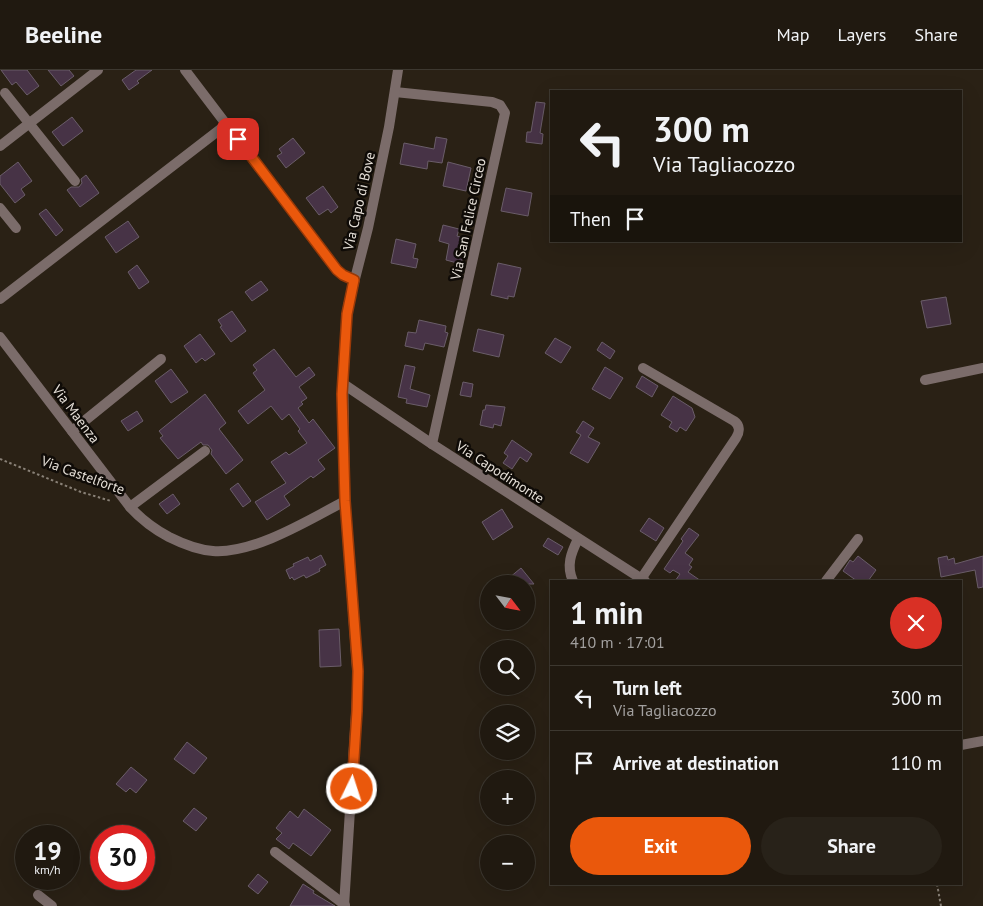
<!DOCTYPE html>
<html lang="en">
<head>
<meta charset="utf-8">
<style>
  :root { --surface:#201910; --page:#282219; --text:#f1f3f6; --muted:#a2a09f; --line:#3d3830; --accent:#ea580c }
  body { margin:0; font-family:"PT Sans",sans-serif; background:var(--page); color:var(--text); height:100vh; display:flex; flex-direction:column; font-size:19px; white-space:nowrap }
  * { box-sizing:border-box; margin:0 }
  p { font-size:16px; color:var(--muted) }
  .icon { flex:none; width:28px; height:28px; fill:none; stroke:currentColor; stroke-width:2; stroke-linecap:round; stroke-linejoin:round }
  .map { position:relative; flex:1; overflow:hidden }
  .sheet { position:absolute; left:550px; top:510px; width:412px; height:305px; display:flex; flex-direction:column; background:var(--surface); border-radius:0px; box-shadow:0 5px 20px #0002,0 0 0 1px var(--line) }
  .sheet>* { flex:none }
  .banner { position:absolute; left:550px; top:20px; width:412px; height:152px; border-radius:0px; box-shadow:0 5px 20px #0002,0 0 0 1px var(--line); background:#201910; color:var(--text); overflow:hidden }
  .needle { width:32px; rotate:122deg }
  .controls { position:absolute; left:480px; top:505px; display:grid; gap:10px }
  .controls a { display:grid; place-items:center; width:55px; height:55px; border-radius:50%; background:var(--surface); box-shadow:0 5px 20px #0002,0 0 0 1px var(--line); font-size:25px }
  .speed { position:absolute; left:15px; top:755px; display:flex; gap:10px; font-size:25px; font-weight:700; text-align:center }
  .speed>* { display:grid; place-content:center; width:65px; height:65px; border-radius:50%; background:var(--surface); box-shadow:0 5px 20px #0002,0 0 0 1px var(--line); line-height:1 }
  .speed small { font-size:12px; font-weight:400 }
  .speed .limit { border:8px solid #d22; background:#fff; color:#111 }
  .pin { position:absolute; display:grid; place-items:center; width:42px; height:42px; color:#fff; margin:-21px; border-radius:10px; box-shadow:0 2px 8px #0006 }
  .me { position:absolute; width:55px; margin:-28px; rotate:4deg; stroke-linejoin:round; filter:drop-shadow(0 0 4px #0008) }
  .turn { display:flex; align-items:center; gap:18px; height:105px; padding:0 20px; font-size:22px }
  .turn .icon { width:65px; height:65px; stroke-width:2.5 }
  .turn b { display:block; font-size:35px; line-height:42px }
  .then { display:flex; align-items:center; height:48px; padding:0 20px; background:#0003; gap:10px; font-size:19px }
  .round { display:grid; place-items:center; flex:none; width:52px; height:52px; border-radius:26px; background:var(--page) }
  .head { display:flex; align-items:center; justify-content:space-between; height:85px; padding:0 20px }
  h1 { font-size:30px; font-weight:600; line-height:38px }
  .primary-button { display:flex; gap:10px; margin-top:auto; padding:10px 20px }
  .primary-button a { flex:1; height:58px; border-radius:30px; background:var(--accent); color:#fff; font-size:20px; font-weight:600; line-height:58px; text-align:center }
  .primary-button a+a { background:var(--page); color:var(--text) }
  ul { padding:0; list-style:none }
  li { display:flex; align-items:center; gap:15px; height:65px; padding:0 20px; border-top:1px solid var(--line) }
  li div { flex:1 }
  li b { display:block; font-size:19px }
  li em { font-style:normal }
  header { display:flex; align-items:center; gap:30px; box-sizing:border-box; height:70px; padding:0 25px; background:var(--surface); border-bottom:1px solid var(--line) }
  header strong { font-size:24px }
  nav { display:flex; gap:28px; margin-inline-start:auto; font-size:18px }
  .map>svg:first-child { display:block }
</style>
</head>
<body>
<header>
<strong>Beeline</strong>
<nav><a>Map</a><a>Layers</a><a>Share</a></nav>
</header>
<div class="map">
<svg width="983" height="836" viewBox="0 0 983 836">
  <rect width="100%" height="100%" fill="#2a2115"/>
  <!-- building -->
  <g fill="#473346" stroke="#6a5d69">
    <polygon points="1,0 27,0 39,16 27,25 16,12 12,15"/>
    <polygon points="48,0 69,0 74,6 61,16"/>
    <polygon points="136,0 152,0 137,11 139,13 129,20 122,10"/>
    <polygon points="536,32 545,33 540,63 543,64 542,74 526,72 527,62 531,62"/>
    <polygon points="72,47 83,61 63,76 52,62"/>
    <polygon points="436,67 447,69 442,93 428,91 427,99 400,94 404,73 434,79"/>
    <polygon points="293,68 305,83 286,98 277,86 282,83 279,79"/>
    <polygon points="18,92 32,111 21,119 25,125 15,133 0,114 0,106"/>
    <polygon points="448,92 471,98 466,121 443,116"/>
    <polygon points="86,105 99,123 80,137 67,120 71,117 79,117 82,113 81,109"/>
    <polygon points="323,116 338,137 331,143 328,139 319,145 306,128"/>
    <polygon points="506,118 532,123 528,146 501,141"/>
    <polygon points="46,139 63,160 56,166 39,144"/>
    <polygon points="128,151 139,167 116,183 105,167"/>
    <polygon points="443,155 459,159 457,166 467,169 461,194 446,190 449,174 439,171"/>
    <polygon points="396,169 416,174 413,188 418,189 416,198 391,193"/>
    <polygon points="498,193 521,198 514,227 508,226 508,229 491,225"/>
    <polygon points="137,195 149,212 139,219 128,202"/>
    <polygon points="261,211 268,220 252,231 245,222"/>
    <polygon points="946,227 951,254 927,258 921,231"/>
    <polygon points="232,241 246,261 231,272 220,257 222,256 218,250"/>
    <polygon points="419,250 446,256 445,262 448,263 444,277 425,273 423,280 405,276 408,262 416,263"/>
    <polygon points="478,259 504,265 499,287 473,281"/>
    <polygon points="200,264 215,284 205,291 202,288 196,293 184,276"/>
    <polygon points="555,268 571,277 561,293 545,283"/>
    <polygon points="602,272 615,281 610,289 597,280"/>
    <polygon points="274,279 296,307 309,297 315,305 299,317 307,328 301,332 303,334 298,338 309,353 313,349 335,378 318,390 325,399 313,408 311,406 284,426 290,435 267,450 255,432 286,413 271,392 286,382 289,385 307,373 298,361 300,359 289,344 282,350 271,336 248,354 238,341 265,320 253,303 257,300 253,295"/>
    <polygon points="405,295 415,297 410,319 430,325 427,337 406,333 407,329 398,327"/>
    <polygon points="605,297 623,308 610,329 592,319"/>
    <polygon points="171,299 188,322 171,333 155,311"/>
    <polygon points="642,306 658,316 652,327 636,317"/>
    <polygon points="463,312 473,314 471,327 460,325"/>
    <polygon points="205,324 226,353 219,359 243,390 226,404 211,384 212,380 208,375 203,375 201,372 178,389 160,368 163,366 159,361"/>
    <polygon points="673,326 692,338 695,347 686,361 680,357 677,362 669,357 672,352 661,345"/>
    <polygon points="486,335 505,337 501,356 494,354 493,358 480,355 483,340 485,340"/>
    <polygon points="137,341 143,351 128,361 121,351"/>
    <polygon points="583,351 594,358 588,367 600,373 588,393 570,383 581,365 576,362"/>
    <polygon points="512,370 532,384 527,392 520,387 512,399 503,393 508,386 504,383"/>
    <polygon points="238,413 251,431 243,437 230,419"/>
    <polygon points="173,424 180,434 167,444 159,434"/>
    <polygon points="502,439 513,457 493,470 482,452"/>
    <polygon points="649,448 664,458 656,471 640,461"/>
    <polygon points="689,458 699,465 685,483 693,489 689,495 692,497 688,502 701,511 675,511 680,504 673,500 670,503 664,499 683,471 681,469"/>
    <polygon points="548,468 563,477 558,485 543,476"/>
    <polygon points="321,485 326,495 319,499 320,501 306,508 304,505 294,510 292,507 290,509 286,500 294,496 293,494 308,487 310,491"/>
    <polygon points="858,486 876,500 868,511 857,511 843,501 850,490 853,492"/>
    <polygon points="947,486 948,490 954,488 955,494 983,486 983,517 978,518 975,500 941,507 938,488"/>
    <polygon points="521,498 534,514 514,514 509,508"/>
    <polygon points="339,559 341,596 320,597 319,560"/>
    <polygon points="187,672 207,688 194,704 174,689"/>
    <polygon points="131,697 147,710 136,723 130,718 126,722 116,714"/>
    <polygon points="194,738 207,748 196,761 183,751"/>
    <polygon points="304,739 331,760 311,786 293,773 289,779 276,769 282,763 276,758 290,741 298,748"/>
    <polygon points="258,804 268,812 258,824 248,816"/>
    <polygon points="303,814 314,821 313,823 335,836 290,836"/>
  </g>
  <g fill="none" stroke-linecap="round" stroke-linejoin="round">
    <!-- path -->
    <g stroke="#898177" stroke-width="2" stroke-dasharray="2.5 2.5" stroke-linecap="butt">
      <polyline points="0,389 81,422 111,431"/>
      <polyline points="937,814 941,836"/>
    </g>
    <!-- minor -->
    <g stroke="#7b6c6a" stroke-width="10">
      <polyline points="185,0 337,200 343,205 354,210"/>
      <polyline points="395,22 492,32 500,35 505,43 432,374"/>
      <polyline points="5,23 75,111"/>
      <polyline points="0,76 98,0"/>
      <polyline points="0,138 16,158"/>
      <polyline points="0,229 227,54"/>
      <path d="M0,267L130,437C141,449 154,459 169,467C183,474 198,480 213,481C254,484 309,450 345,431"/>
      <polyline points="925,310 983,298"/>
      <polyline points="342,313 432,374 645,511"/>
      <polyline points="72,361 161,289"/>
      <polyline points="130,437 205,381"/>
      <path d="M641,509L736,368C740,362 740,355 734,351L643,298"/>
      <path d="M573,511C566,496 571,483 578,469"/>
      <polyline points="826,511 858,469"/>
      <polyline points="961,675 983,671"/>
      <polyline points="275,782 345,835"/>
      <polyline points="38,825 52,836"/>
      <polyline points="344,836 358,612 345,431 343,297 348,236 368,158 389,57 398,0"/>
    </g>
  </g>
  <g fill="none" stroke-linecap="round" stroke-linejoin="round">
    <!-- route casing -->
    <g stroke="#983908" stroke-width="12">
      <polyline id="route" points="238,69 337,200 343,205 354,210 347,244 342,324 345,431 358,601 357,641 352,719"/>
    </g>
    <!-- route -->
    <use href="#route" stroke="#ea580c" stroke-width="9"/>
  </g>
  <g text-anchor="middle" stroke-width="5" stroke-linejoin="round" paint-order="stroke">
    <!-- street labels -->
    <g font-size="14" fill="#e5dfd7" stroke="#0f0b07">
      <text transform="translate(359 131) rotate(-77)" y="5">Via Capo di Bove</text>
      <text transform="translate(468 149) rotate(-78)" y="5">Via San Felice Circeo</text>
      <text transform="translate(76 344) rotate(53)" y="5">Via Maenza</text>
      <text transform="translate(500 402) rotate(33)" y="5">Via Capodimonte</text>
      <text transform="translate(83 405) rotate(20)" y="5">Via Castelforte</text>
    </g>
  </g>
</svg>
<div class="controls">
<a><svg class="needle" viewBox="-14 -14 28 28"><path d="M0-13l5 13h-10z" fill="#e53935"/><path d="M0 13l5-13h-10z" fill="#a2a09f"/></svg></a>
<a><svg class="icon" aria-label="search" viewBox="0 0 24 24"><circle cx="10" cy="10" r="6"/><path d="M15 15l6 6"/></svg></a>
<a><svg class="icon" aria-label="layers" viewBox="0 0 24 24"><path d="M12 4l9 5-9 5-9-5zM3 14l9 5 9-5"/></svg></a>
<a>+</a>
<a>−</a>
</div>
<div class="speed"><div>19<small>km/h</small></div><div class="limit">30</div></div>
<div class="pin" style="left:238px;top:69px;background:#d93025"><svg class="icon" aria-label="arrive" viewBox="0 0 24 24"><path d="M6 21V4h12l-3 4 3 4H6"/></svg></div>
<svg class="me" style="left:352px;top:719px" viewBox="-20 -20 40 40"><circle r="17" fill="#ea580c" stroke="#fff" stroke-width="3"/><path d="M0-11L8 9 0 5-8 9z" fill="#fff"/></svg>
<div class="banner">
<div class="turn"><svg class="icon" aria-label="left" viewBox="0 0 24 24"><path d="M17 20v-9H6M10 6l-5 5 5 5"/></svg><div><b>300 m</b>Via Tagliacozzo</div></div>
<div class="then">Then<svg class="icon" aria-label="arrive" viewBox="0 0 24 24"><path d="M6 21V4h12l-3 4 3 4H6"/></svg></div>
</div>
<section class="sheet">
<div class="head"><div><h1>1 min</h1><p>410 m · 17:01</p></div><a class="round" style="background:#d93025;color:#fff"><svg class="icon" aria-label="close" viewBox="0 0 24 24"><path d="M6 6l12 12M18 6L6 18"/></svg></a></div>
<ul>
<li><svg class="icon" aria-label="left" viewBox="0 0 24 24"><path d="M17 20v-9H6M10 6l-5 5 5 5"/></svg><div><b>Turn left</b><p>Via Tagliacozzo</p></div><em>300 m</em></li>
<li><svg class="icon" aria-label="arrive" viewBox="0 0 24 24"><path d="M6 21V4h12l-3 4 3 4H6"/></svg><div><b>Arrive at destination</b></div><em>110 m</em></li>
</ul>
<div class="primary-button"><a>Exit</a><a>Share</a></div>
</section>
</div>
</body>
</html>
